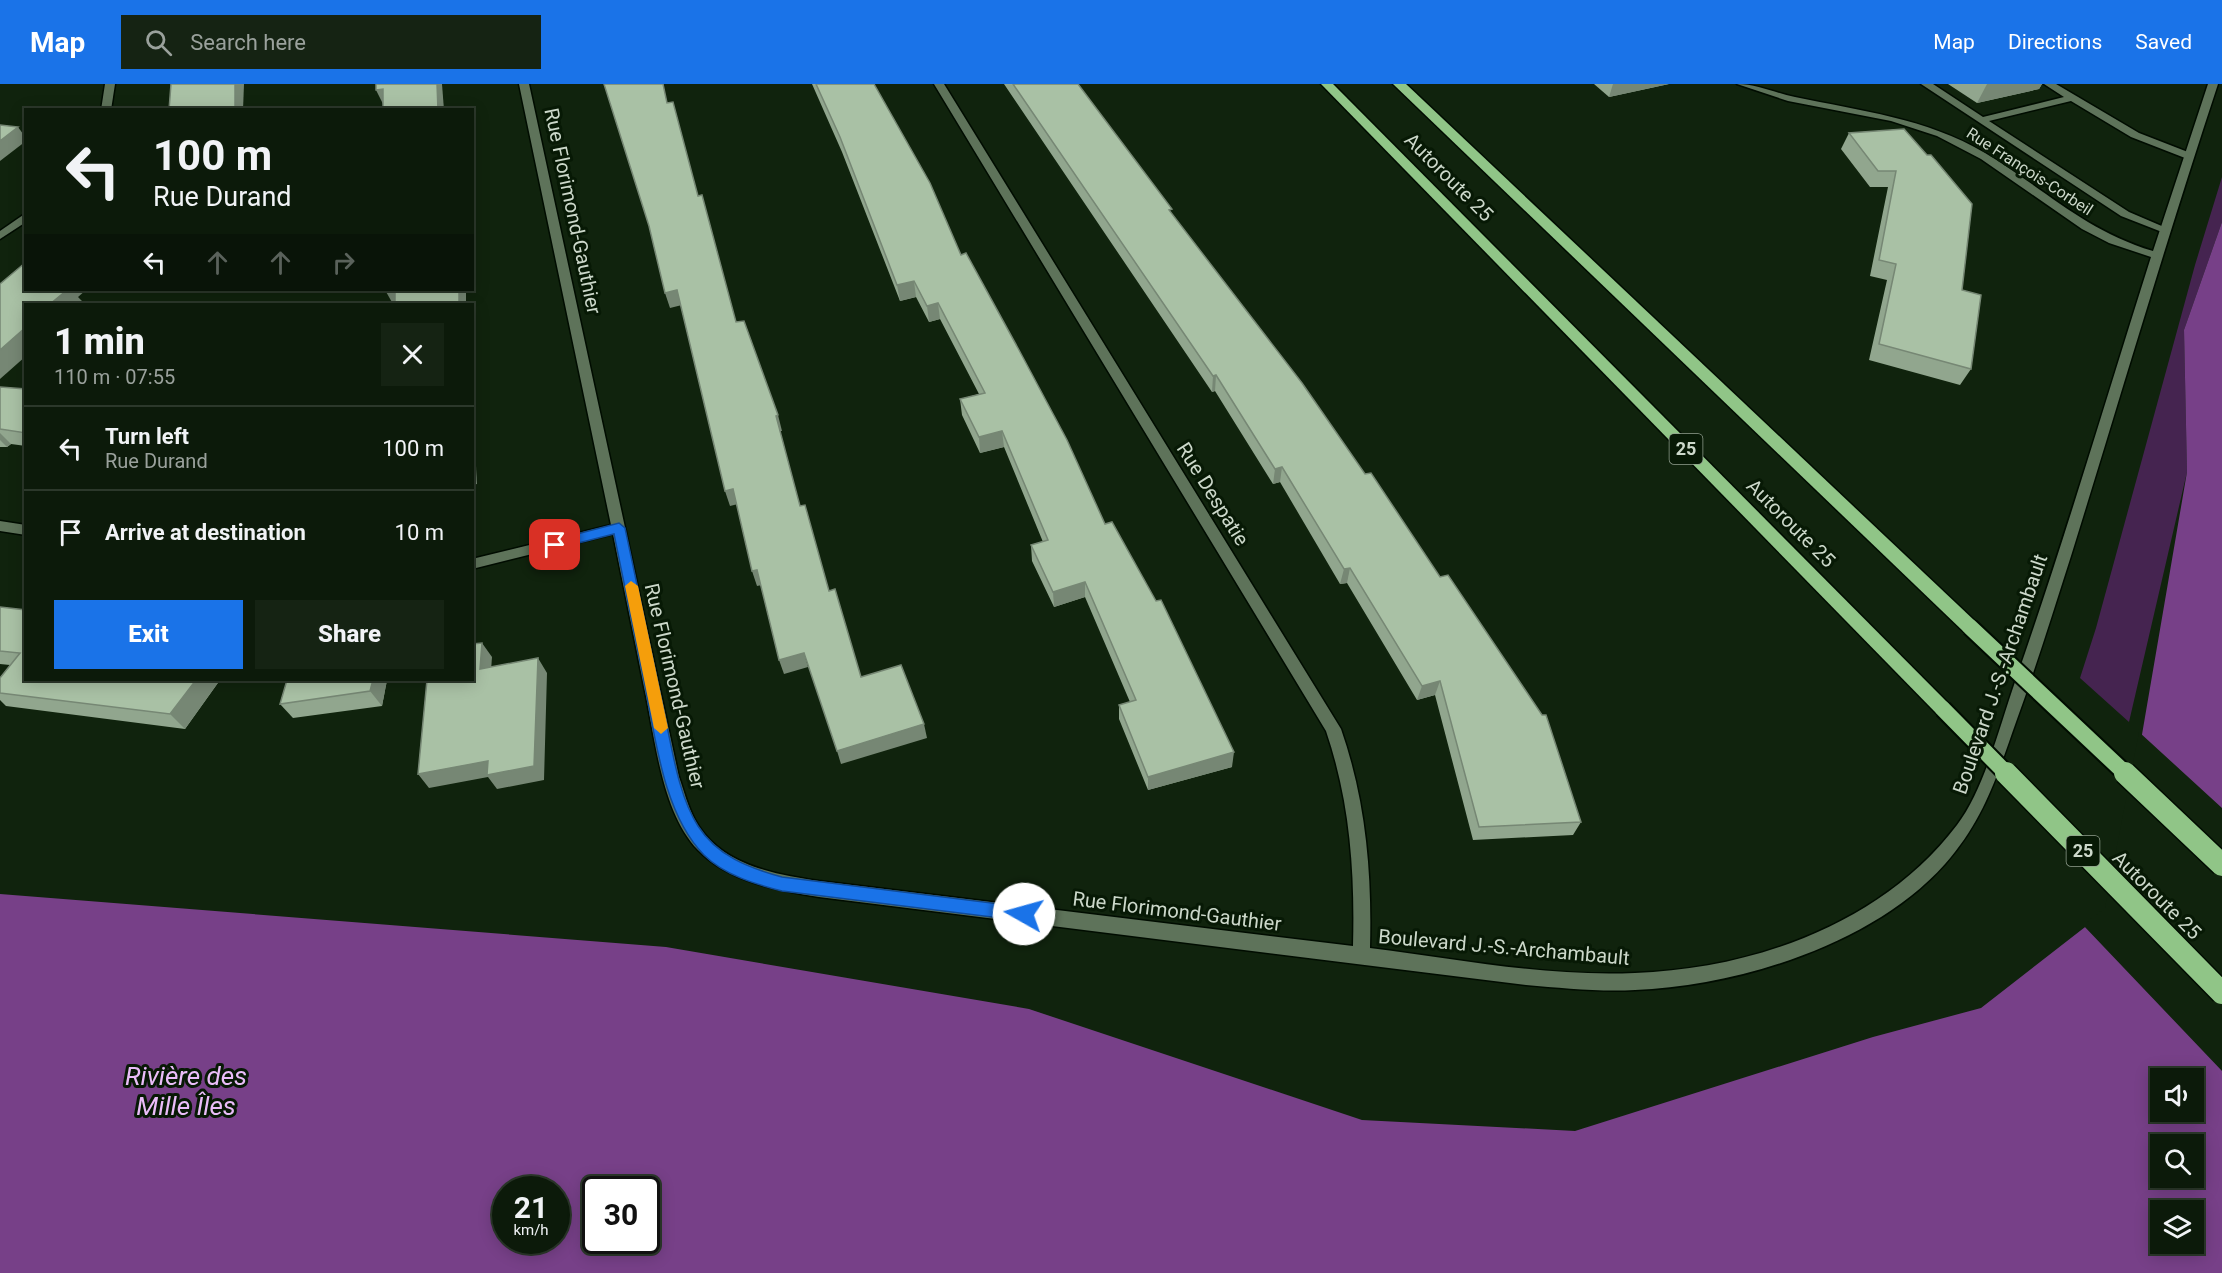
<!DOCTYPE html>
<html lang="en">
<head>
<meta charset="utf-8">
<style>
  :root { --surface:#0c1a0a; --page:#152313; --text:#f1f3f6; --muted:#9aa19c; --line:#2c382b; --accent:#1a73e8 }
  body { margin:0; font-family:Roboto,sans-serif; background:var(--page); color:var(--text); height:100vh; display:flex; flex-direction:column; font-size:22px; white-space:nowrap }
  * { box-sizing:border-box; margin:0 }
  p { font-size:20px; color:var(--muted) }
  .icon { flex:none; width:33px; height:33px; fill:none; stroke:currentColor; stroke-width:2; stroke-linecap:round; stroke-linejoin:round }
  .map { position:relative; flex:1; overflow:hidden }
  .panel { position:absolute; left:24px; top:219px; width:450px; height:378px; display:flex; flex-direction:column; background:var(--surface); border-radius:0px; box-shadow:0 3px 15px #0003,0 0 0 2px var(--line) }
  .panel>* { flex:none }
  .banner { position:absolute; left:24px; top:24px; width:450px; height:183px; border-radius:0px; box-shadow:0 3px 15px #0003,0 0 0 2px var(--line); background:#0c1a0a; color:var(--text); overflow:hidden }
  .buttons { position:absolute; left:2150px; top:984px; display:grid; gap:12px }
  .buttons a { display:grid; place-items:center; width:54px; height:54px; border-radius:0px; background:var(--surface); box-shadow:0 3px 15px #0003,0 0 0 2px var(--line); font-size:30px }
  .speed { position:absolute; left:492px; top:1092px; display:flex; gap:12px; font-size:30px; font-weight:700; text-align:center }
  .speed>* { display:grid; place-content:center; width:78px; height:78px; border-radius:50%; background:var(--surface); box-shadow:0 3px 15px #0003,0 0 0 2px var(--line); line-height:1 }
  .speed small { font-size:15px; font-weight:400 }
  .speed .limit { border:3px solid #111; border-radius:9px; background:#fff; color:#111 }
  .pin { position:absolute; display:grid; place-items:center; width:51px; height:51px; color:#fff; margin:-26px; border-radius:12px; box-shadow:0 3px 9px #0006 }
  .me { position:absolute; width:66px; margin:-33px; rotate:277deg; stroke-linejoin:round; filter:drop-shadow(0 0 4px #0008) }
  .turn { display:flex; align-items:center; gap:21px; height:126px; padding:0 30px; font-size:27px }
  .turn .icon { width:78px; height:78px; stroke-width:2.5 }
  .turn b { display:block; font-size:42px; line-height:51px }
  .lanes { display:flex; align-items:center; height:57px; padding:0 30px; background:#0003; justify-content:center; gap:30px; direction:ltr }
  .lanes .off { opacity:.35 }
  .round { display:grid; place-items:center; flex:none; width:63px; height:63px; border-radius:0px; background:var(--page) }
  .summary { display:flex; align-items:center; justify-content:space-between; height:102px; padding:0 30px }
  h1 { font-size:36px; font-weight:800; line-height:45px }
  .cta { display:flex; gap:12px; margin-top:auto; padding:12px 30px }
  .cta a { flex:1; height:69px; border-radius:0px; background:var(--accent); color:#fff; font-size:24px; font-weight:800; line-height:69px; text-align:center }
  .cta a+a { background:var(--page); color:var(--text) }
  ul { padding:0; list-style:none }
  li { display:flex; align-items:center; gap:18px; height:84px; padding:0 30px; border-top:2px solid var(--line) }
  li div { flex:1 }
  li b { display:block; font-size:22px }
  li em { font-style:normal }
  header { display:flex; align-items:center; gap:36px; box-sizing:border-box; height:84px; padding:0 30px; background:var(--accent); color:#fff }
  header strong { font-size:28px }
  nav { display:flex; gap:33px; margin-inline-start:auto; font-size:21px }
  .search { width:420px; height:54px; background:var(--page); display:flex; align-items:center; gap:15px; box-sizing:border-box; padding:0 21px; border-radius:0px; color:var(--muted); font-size:22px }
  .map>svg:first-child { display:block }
</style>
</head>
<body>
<header>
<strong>Map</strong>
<div class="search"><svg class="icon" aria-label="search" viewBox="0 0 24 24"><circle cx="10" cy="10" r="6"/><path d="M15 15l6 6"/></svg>Search here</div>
<nav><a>Map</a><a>Directions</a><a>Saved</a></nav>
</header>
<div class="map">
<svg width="2222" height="1189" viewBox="0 0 2222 1189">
  <rect width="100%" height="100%" fill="#10230d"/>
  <!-- green -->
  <polygon fill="#452450" points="2222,93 2222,138 2184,246 2187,388 2129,638 2080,594 2096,544 2195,181"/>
  <!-- water -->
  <path fill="#774088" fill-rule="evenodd" d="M2222,138V1189H0V810L666,863L1029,925L1362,1036L1575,1047L1873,953L1981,924L2107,826L2133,703L2187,388L2184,246ZM2160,994H2193V1028H2160ZM2160,1060H2193V1094H2160ZM506,1106H556V1156H506ZM596,1106H646V1156H596ZM2160,1126H2193V1160H2160Z"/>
  <!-- pier -->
  <polygon fill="#10230d" points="2139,648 2222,724 2222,987 2083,841 2105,824"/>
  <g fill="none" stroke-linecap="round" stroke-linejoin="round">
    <!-- service casing -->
    <g stroke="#000c00" stroke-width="3">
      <polygon id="service" points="1921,0 1933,0 1983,33 2064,13 2044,0 2056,0 2139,49 2193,70 2193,74 2185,74 2131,53 2071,17 1989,37 2129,128 2171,146 2162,148 2121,132"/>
    </g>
    <!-- minor casing -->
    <g stroke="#000c00" stroke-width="3">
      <g id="minor">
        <polygon points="105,0 115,0 111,26 101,26"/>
        <path d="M519,0H529L679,693C684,707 688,723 695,736C719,781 774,790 819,797L1353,862C1355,788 1350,717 1326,647L934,0H944L1341,645C1366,717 1372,789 1370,864C1458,875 1546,893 1635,889C1754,885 1883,839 1957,741C1984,706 2000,641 2015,598C2064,458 2106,315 2151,173L2109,159L2082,145L1981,75L1937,52L1891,37L1788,17L1737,0C1757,0 1775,9 1795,13C1861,27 1926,34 1985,69C2045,105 2084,146 2153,167L2208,0H2218C2166,157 2120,314 2071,472C2053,528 2036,583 2016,638C1997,692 1984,736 1945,780C1874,860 1739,902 1635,906C1599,908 1562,904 1526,901L819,813C777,806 729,798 698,766C661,728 655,652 644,603C634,552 623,501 613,450L472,485V475L611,441Z"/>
        <polygon points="26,129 26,138 0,155 0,147"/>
        <polygon points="0,437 26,441 26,451 0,447"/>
      </g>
    </g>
    <!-- motorway casing -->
    <g stroke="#000c00" stroke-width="3">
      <g id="motorway">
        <polygon points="1321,0 1333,0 1949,620 1952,625 1949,630 1943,632 1937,630"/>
        <polygon points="1393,0 1406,0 1976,538 1979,543 1976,548 1964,548"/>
      </g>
    </g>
    <!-- service -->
    <use href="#service" fill="#5e735a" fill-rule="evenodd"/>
    <!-- minor -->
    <use href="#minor" fill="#5e735a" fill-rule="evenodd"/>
    <!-- motorway -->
    <use href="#motorway" fill="#90c587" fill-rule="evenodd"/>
    <!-- motorway-bridge-far1 casing -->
    <g stroke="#000c00" stroke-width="20" stroke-linecap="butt">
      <g id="motorway-bridge-far1">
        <polyline points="1970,543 2126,690"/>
        <polyline points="1943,625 2007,690"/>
      </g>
    </g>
    <!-- motorway-bridge casing -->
    <g stroke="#000c00" stroke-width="25" stroke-linecap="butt">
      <g id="motorway-bridge">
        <polyline points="2006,689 2222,909"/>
        <polyline points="2125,689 2222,781"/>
      </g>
    </g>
    <!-- motorway-bridge-far1 -->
    <use href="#motorway-bridge-far1" stroke="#90c587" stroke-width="16"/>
    <!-- motorway-bridge -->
    <use href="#motorway-bridge" stroke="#90c587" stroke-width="22"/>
  </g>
  <!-- wall -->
  <g fill="#91a68e">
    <polygon points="812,0 874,0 961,171 1105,440 1232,683 1148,706 1119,635 1119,621 1130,618 1085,513 1054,523 1032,477 1031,461 1043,458 1004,363 980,369 962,331 960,315 979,310 940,235 929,238 916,213 900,217 842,68"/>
    <polygon points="1004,0 1078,0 1172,130 1581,738 1573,751 1473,756 1435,611 1417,616 1347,499 1340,500 1280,398 1273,400 1215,307 1212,308"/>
    <polygon points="1594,0 1669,0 1609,13"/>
    <polygon points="1948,0 2042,0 2039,5 1977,19"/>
    <polygon points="1904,45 1962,206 1971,285 1960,301 1869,276 1887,196 1870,192 1888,103 1870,103 1841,65 1849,49"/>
    <polygon points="0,303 26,305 26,362 11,360 7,363 0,363"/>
    <polygon points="0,523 26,526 26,596 220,596 185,645 6,622 0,616 0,594 10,581 0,580"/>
    <polygon points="387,596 382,622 293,634 280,620"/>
  </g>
  <!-- shaded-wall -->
  <g fill="#768774">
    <polygon points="235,0 244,0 243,26 233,26"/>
    <polygon points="437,0 442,0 444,26 438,26"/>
    <polygon points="1613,0 1669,0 1609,13"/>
    <polygon points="1987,0 2042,0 2039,5 1977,19"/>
    <polygon points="383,5 383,20 376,6"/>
    <polygon points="18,43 26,54 26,57 0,77 0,57"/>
    <polygon points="914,197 916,213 900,217 897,201"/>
    <polygon points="65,206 86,206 78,213 83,218 80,220 50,220"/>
    <polygon points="385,206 396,206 403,219 393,220"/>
    <rect x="459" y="206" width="7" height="14"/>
    <polygon points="677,206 682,221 670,224 665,209"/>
    <polygon points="938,219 940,235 929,238 927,222"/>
    <polygon points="26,243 26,272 0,295 0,266"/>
    <polygon points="1216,291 1215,307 1212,308 1213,292"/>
    <polygon points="778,331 782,347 780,347 776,332"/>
    <polygon points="472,343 474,347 477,400 472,401"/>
    <polygon points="1002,347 1004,363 980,369 979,353"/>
    <polygon points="0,349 11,360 7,363 0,356"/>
    <polygon points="1282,383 1280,398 1273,400 1275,385"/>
    <polygon points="733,405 738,420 730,422 725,407"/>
    <polygon points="1350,484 1347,499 1340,500 1344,485"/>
    <polygon points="757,486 762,501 757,502 752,487"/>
    <polygon points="1085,498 1085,513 1054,523 1053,508"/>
    <polygon points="482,559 492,573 490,600 480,585"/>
    <polygon points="804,569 808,583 784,590 779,576"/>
    <polygon points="538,574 547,589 544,696 497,705 488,693 429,704 418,690 488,677"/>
    <polygon points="196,596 220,596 185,645 170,630"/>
    <polygon points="373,596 387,596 382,622 370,607"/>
    <polygon points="1440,597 1435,611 1417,616 1422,602"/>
    <polygon points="924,640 927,654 841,680 837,667"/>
    <polygon points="1234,668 1232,683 1148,706 1148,693"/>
  </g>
  <!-- building -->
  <g fill="#a9c1a5" stroke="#768774" stroke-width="1.5">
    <polygon points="171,0 235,0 235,22 233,26 169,26"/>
    <polygon points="376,0 437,0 438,26 383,26 383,5 376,6"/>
    <polygon points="604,0 663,0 667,19 673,18 698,112 702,111 736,238 744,237 778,331 776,332 800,422 805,421 829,507 835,505 861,593 901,581 924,640 837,667 804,569 779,576 757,486 752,487 733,405 725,407 677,206 665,209 649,142"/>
    <polygon points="816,0 874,0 930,99 961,171 966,169 1019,266 1067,356 1105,440 1112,438 1156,517 1161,516 1234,668 1148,693 1119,621 1136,616 1085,498 1053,508 1031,461 1048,456 1002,347 979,353 960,315 985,309 938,219 927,222 914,197 897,201 840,53"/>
    <polygon points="1013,0 1078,0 1172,125 1169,126 1302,299 1365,390 1371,389 1440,493 1448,491 1542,631 1546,631 1581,738 1479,743 1440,597 1422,602 1350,484 1344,485 1282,383 1275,385 1216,291 1213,292"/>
    <polygon points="0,41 18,43 0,57"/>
    <polygon points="1904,45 1927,71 1931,71 1972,120 1962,206 1981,211 1971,285 1879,260 1896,180 1879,176 1896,87 1878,87 1849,49"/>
    <polygon points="26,178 26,206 67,206 50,220 26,220 26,243 0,266 0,200"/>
    <rect x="395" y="206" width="64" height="14"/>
    <polygon points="0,303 26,305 26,349 0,345"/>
    <polygon points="0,523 26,526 26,596 196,596 170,630 0,609 0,594 20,569 0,567"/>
    <polygon points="482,559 480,585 538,574 534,682 487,691 488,677 418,690 427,596 472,596 472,560"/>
    <polygon points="287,596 373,596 370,607 280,620"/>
  </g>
  <!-- route -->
  <path fill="#1a73e8" stroke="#114b97" stroke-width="1.5" d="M619,439L625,444C638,505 651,566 664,628C672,663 678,711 698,742C717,772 749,784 782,793L1024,823L1029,825L1031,830L1029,835L1024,837L782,807C755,800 724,791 704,771C663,730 655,651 644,597C634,548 624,499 614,450L555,465L548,461L550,457Z"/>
  <!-- slow -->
  <polygon fill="#f59e0b" points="631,497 638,502 668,644 661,650 654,644 625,502"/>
  <g text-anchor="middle" stroke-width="6" stroke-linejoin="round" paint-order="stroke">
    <!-- far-street labels -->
    <g font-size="16" fill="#ccd8ca" stroke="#071905">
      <text transform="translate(2030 87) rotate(33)" y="6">Rue François-Corbeil</text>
    </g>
    <!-- shield labels -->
    <g fill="#071905" stroke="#919f8f" stroke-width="1.5">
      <rect x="1669.5" y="350" width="33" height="30" rx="4.5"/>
      <rect x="2066.5" y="752" width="33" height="30" rx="4.5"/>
    </g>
    <g font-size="18" font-weight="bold" fill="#ccd8ca">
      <text x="1686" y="371">25</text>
      <text x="2083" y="773">25</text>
    </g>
    <!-- street labels -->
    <g font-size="20" fill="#ccd8ca" stroke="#071905">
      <text transform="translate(1449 93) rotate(45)" y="7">Autoroute 25</text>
      <text transform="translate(573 127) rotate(78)" y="7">Rue Florimond-Gauthier</text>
      <text transform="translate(1213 410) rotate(58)" y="7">Rue Despatie</text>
      <text transform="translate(1791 439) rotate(45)" y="7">Autoroute 25</text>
      <text transform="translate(2000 590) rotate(-71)" y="7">Boulevard J.-S.-Archambault</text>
      <text transform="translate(675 602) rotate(77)" y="7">Rue Florimond-Gauthier</text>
      <text transform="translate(2157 811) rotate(45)" y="7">Autoroute 25</text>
      <text transform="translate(1177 827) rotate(7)" y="7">Rue Florimond-Gauthier</text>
      <text transform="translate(1504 863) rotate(5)" y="7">Boulevard J.-S.-Archambault</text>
    </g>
    <!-- near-water labels -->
    <g font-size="26" font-style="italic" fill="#eabdf9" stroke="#071905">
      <text x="186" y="1001">Rivière des<tspan x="186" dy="30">Mille Îles</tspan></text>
    </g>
  </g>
</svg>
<div class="buttons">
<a><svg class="icon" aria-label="sound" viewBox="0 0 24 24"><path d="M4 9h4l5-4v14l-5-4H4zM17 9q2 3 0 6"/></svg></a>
<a><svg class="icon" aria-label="search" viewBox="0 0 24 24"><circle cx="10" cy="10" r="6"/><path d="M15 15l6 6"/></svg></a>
<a><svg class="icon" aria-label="layers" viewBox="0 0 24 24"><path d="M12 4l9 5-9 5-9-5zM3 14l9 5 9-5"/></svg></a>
</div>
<div class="speed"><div>21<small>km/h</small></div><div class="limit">30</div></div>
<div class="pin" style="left:555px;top:461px;background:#d93025"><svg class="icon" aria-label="arrive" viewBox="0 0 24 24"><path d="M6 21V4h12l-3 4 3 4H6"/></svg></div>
<svg class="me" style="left:1024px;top:830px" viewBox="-20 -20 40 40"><circle r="19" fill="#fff"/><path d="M0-13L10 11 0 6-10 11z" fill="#1a73e8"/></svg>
<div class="banner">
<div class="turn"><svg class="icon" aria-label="left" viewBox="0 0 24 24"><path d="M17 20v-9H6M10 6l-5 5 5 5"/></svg><div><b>100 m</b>Rue Durand</div></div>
<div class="lanes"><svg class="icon" aria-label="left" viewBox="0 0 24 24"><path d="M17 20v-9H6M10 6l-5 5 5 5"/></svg><svg class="icon off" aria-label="ahead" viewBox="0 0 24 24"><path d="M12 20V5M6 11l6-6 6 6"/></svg><svg class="icon off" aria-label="ahead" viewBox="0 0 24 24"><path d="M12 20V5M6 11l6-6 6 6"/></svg><svg class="icon off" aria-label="right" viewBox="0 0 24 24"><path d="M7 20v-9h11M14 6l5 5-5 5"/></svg></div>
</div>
<section class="panel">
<div class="summary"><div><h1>1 min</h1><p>110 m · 07:55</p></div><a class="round"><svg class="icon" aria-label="close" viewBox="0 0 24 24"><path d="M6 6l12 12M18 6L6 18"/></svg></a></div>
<ul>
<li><svg class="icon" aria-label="left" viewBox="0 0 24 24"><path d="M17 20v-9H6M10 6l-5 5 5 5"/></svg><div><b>Turn left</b><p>Rue Durand</p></div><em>100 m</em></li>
<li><svg class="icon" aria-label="arrive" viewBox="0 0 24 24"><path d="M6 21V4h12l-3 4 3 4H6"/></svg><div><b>Arrive at destination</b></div><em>10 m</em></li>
</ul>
<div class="cta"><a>Exit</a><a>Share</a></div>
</section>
</div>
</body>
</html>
